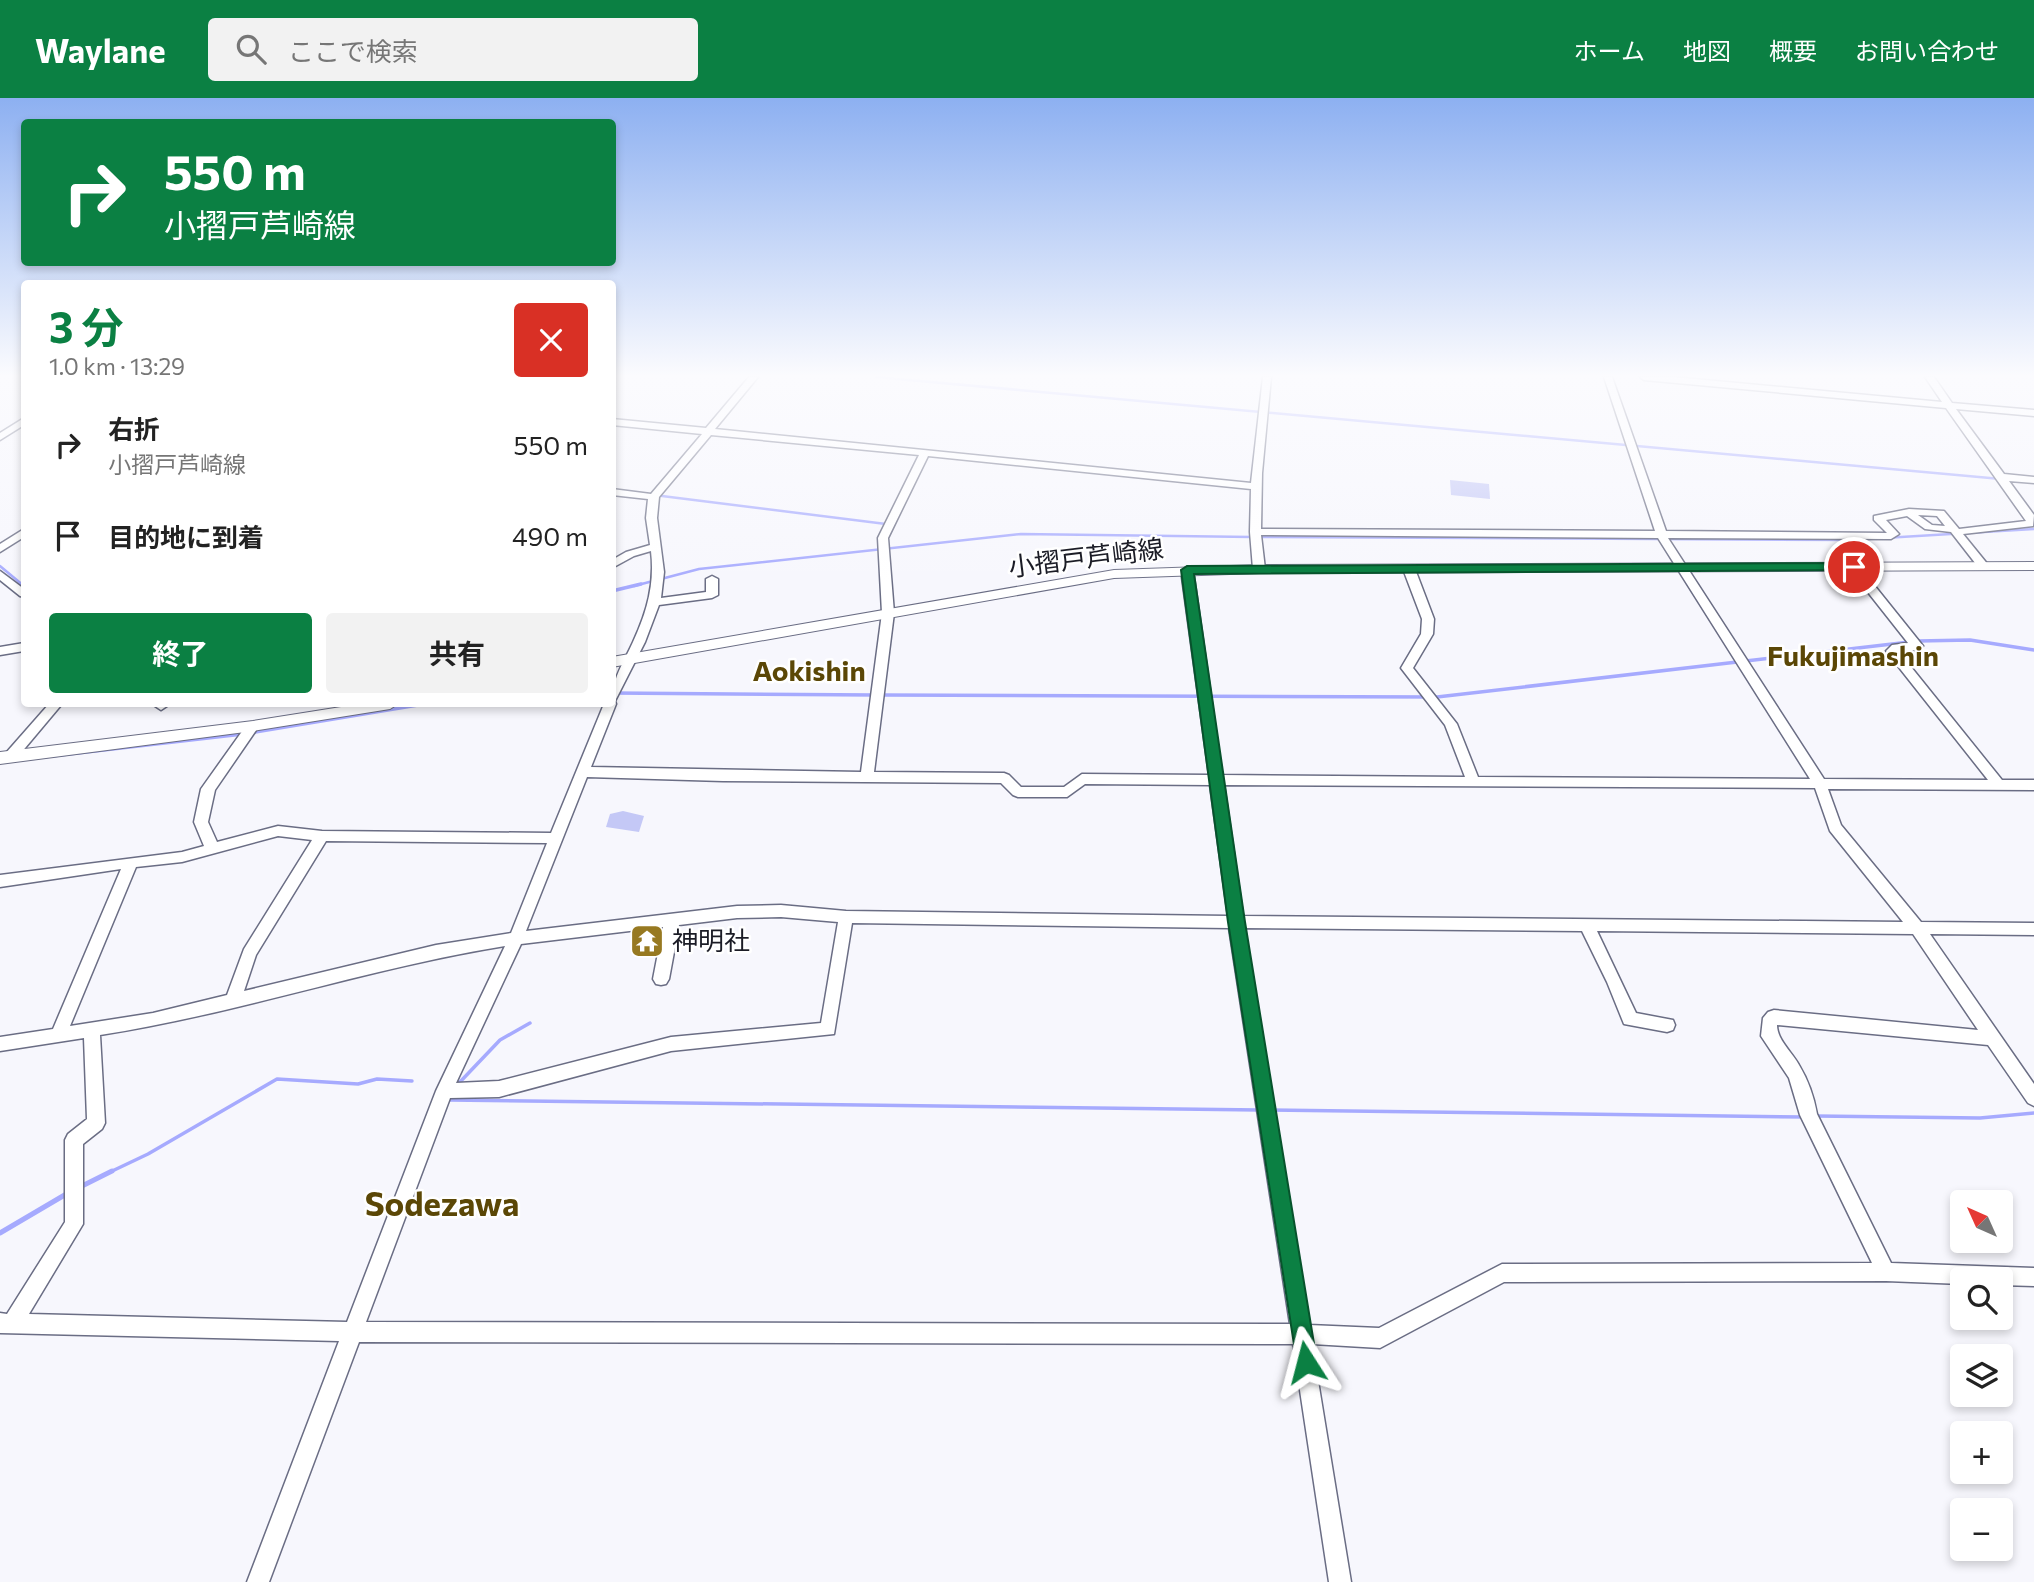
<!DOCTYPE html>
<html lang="ja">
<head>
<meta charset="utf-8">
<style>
  :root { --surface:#fff; --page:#f2f2f2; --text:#222; --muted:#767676; --accent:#0b8043 }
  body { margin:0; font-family:Commissioner,"Noto Sans JP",sans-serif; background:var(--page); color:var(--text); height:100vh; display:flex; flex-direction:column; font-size:26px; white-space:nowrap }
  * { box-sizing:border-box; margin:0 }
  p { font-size:23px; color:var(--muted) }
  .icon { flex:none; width:38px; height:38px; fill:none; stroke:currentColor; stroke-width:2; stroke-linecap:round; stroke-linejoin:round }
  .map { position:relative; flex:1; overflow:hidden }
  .sheet { position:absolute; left:21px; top:182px; width:595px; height:427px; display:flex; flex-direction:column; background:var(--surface); border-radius:7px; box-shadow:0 4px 10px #0003 }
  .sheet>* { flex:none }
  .top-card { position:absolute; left:21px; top:21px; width:595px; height:147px; border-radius:7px; box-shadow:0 4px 10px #0003; background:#0b8043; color:#fff; overflow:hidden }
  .needle { width:46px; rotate:315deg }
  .fabs { position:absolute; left:1950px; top:1092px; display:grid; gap:14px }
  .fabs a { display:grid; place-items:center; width:63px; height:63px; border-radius:7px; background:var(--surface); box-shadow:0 4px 10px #0003; font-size:35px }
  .pin { position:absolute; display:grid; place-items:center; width:60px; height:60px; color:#fff; margin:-30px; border:4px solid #fff; border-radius:50%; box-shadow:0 2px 7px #0007 }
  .me { position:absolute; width:77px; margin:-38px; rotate:351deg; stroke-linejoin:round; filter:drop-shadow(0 0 5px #0008) }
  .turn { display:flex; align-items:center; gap:24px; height:147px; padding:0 28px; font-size:32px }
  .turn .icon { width:91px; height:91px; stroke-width:2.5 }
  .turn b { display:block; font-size:49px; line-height:60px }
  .round { display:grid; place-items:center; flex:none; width:74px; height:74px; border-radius:7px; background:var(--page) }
  .head { display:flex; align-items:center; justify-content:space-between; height:119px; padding:0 28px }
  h1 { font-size:42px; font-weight:700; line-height:52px; color:var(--accent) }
  .cta { display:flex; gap:14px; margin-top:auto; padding:14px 28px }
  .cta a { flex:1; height:80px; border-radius:7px; background:var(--accent); color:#fff; font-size:28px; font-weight:700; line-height:80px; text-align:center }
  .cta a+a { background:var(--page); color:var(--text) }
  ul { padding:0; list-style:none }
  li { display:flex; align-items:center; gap:21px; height:91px; padding:0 28px }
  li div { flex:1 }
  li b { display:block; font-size:26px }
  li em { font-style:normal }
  header { display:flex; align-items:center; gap:42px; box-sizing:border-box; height:98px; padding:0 35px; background:var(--accent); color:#fff }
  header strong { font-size:33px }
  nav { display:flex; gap:38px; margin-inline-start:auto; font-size:24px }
  .search { width:490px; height:63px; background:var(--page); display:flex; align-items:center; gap:18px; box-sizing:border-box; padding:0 24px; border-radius:7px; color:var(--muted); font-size:26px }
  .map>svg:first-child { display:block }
</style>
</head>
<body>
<header>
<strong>Waylane</strong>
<div class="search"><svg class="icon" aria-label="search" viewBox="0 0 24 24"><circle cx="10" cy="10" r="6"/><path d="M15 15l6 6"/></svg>ここで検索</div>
<nav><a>ホーム</a><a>地図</a><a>概要</a><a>お問い合わせ</a></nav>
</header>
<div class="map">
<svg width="2034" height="1484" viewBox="0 0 2034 1484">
  <rect width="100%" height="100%" fill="#f7f7fd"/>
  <!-- green -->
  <g fill="#c4c8f6">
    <polygon points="1450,382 1489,386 1490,401 1451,397"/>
    <polygon points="623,713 644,718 639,734 606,729 610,716"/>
  </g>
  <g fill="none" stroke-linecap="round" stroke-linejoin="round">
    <!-- stream-far2 -->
    <g stroke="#a6aafe" stroke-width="2.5">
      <polyline points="876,279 2001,381"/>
      <polyline points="614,392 886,426"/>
      <polyline points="1260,439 1851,442 2034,431"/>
      <polyline points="0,468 24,488"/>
      <polyline points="661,481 699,471 1021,436 1252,439"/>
      <polyline points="634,488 653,483"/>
    </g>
    <!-- stream-far1 -->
    <g stroke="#a6aafe" stroke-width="3.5">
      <polyline points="22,486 24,488"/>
      <polyline points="612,493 641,486"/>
      <polyline points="612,595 874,597"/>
      <polyline points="882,597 1437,599 1918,543 1970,542 2034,552"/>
      <polyline points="168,606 175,606"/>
      <polyline points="250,635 424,606"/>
      <polyline points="8,663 243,636"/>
      <polyline points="459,985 500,942 530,925"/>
      <polyline points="449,1002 1259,1012"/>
      <polyline points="1270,1012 1805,1019"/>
      <polyline points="1816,1018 1980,1020 2034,1015"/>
      <polyline points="108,1075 148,1056 277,981 358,986 377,981 412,983"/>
    </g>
    <!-- stream -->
    <g stroke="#a6aafe" stroke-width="5">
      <polyline points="82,1088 112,1073"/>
      <polyline points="0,1135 68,1095"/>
    </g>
    <!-- minor casing -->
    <g stroke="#6a6d84" stroke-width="3">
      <g id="minor">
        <path d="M749,279H758L715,331L1251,385L1263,279H1271L1262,375L1261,431L1655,433L1604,279H1612L1666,433L1887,435L1874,422V418L1909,411L1944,413L1959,431L2026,423L1946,310L1644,282L1640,279H1673L1942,304L1925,279H1934L1952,305L2034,312V318L1956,311L2004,376L2034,379V385L2009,383L2034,417L2033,428L1963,436L1989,468L1987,470H1979L1951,434L1925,431L1907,418L1886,422L1899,436L1891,441L1668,440L1824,681L1988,682L1886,553L1892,547L1908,545L1848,469L1854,466L1858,467L1923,548L1917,552L1899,554L2002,682H2034V692L1828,691L1841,727L1921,824L2034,825V837L1930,836L2034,986V1008L2028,1005L1988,947L1777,927C1777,942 1792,954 1799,967C1808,982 1814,999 1817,1016L1891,1165L2034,1170V1188L2000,1187V1181H1962V1186L1886,1183L1504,1184L1380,1250L1312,1246L1351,1484H1329L1293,1246L359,1244L269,1484H247L339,1243L0,1235V1215L7,1216L65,1124V1042L68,1036L87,1021L84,940L0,953V939L53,931L121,771L0,789V777L182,754L204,748L194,724L201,691L248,625L253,624L259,628L215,692L208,724L217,744L278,728L322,733L551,735L604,606H612C612,580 623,566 633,544C647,514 655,486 651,453L634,458L612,470V462L626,454L650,447L646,420L648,401L612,397V391L651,396L702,336L612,327V321L706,330ZM711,337L919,357L878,440L882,515L861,674L591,669L616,606L615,603L645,544L659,507L712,500L718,497V481L712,478L706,481V494L661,500L664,474L657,420L659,399ZM928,358L1251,391L1250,434L1253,471L1259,474L1265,471L1261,437L1658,440L1810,681L1478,679L1457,626L1413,570L1433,536L1434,521L1415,471L1409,468L1403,471L1422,521L1421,536L1401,570L1445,627L1465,679L1222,677L1193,472L1187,469L1181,472L1209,677L1082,676L1064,689H1021L1009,677L1004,675L874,674L894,515L888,440ZM1918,417L1937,418L1945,428L1932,427ZM587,679L723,683L1001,685L1013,697L1018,699H1067L1085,686L1210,687L1228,818L846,813L781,807L737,808L526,833ZM1224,687L1815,690L1830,733L1903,824L1243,818ZM278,738L312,742L244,851L227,897L153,915L70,928L136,769L182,764ZM326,743L547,745L511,835L436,847L244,893L256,857ZM781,819L838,824L821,925L671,939L499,983L456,985L521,846L663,829L653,881L656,886L661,887L666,886L669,881L679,827L737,820ZM852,825L1229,830L1290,1226L366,1224L450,1000L499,999L671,953L834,936ZM1244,830L1582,833L1607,884L1624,926L1667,934L1673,932L1675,927L1673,922L1636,915L1597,833L1913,836L1978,932L1774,912L1768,914L1763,920L1761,938L1789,980L1800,1017L1872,1165L1502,1166L1379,1230L1309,1227ZM505,848L436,993L347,1224L29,1216L83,1126V1046L102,1031L105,1025L100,937C237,916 368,870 505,848Z"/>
        <polygon points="24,320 24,327 0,342 0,335"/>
        <polygon points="24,431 24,439 0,454 0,446"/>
        <polygon points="0,473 24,491 24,499 20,498 0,482"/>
        <polygon points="24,545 24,553 0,557 0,549"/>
        <polygon points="49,606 62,606 15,662 5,662 3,659 5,656"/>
        <polygon points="152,606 166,606 167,608 161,612"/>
      </g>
    </g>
    <!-- major casing -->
    <g stroke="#6a6d84" stroke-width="2">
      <g id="major">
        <polygon points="2034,464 2034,472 1259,475 1114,480 612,569 612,559 1114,472 1259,467"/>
        <polygon points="360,606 398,606 390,611 253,633 0,666 0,654 253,623"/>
      </g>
    </g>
    <!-- minor -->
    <use href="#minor" fill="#fff" fill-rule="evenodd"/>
    <!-- major -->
    <use href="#major" fill="#fff" fill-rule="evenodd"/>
  </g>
  <!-- sky -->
  <linearGradient id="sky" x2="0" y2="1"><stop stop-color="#8db0f1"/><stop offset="0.57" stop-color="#fbfbfe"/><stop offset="1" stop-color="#fbfbfe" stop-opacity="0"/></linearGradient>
  <rect width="2034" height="487" fill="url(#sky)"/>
  <!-- route -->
  <polygon fill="#0b8043" stroke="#07532c" stroke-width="2" points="1854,465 1860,469 1858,472 1194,476 1245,824 1317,1264 1314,1272 1306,1275 1298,1272 1228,824 1181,472 1187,468"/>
  <!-- icons -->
  <defs>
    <g id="temple-square" transform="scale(1.75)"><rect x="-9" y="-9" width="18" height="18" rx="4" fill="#977921" stroke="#fff"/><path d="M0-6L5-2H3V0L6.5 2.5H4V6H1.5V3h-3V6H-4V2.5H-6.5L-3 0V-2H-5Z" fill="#fff"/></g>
  </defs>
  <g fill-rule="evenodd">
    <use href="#temple-square" x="647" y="843"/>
  </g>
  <g text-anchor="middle" stroke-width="5" stroke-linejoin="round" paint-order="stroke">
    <!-- street labels -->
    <g font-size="26" fill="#1b1c26" stroke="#fff">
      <text transform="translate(1086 460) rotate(-7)" y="9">小摺戸芦崎線</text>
    </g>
    <!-- poi labels -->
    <g font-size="26" fill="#1b1c26" stroke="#fff" text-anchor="start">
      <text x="672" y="852">神明社</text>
    </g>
    <!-- neighbourhood labels -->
    <g font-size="28" font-weight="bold" fill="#5b4706" stroke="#fff">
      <text x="1853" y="568">Fukujimashin</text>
      <text x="809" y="583">Aokishin</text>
    </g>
    <!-- near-neighbourhood labels -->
    <g font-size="33" font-weight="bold" fill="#5b4706" stroke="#fff">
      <text x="442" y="1118">Sodezawa</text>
    </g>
  </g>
</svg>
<div class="fabs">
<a><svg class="needle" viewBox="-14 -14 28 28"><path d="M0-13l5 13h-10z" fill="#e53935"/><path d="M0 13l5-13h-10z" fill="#767676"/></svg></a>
<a><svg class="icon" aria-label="search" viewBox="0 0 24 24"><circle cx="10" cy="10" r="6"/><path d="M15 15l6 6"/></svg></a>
<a><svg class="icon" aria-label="layers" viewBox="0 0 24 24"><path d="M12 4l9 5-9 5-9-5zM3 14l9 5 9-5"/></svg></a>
<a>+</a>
<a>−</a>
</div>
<div class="pin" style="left:1854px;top:469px;background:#d93025"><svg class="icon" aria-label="arrive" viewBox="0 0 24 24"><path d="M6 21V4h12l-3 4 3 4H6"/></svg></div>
<svg class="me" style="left:1306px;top:1264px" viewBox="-20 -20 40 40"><path d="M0-17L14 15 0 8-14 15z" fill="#0b8043" stroke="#fff" stroke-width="4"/></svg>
<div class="top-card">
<div class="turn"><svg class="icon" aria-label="right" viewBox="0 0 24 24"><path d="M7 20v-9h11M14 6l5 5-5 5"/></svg><div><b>550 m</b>小摺戸芦崎線</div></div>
</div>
<section class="sheet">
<div class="head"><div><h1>3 分</h1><p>1.0 km · 13:29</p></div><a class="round" style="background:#d93025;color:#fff"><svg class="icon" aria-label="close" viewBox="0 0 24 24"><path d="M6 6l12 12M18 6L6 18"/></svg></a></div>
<ul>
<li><svg class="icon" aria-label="right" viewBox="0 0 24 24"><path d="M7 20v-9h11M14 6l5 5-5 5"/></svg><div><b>右折</b><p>小摺戸芦崎線</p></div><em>550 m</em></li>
<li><svg class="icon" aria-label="arrive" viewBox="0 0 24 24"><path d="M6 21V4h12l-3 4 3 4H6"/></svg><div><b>目的地に到着</b></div><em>490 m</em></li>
</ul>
<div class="cta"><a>終了</a><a>共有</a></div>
</section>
</div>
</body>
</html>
